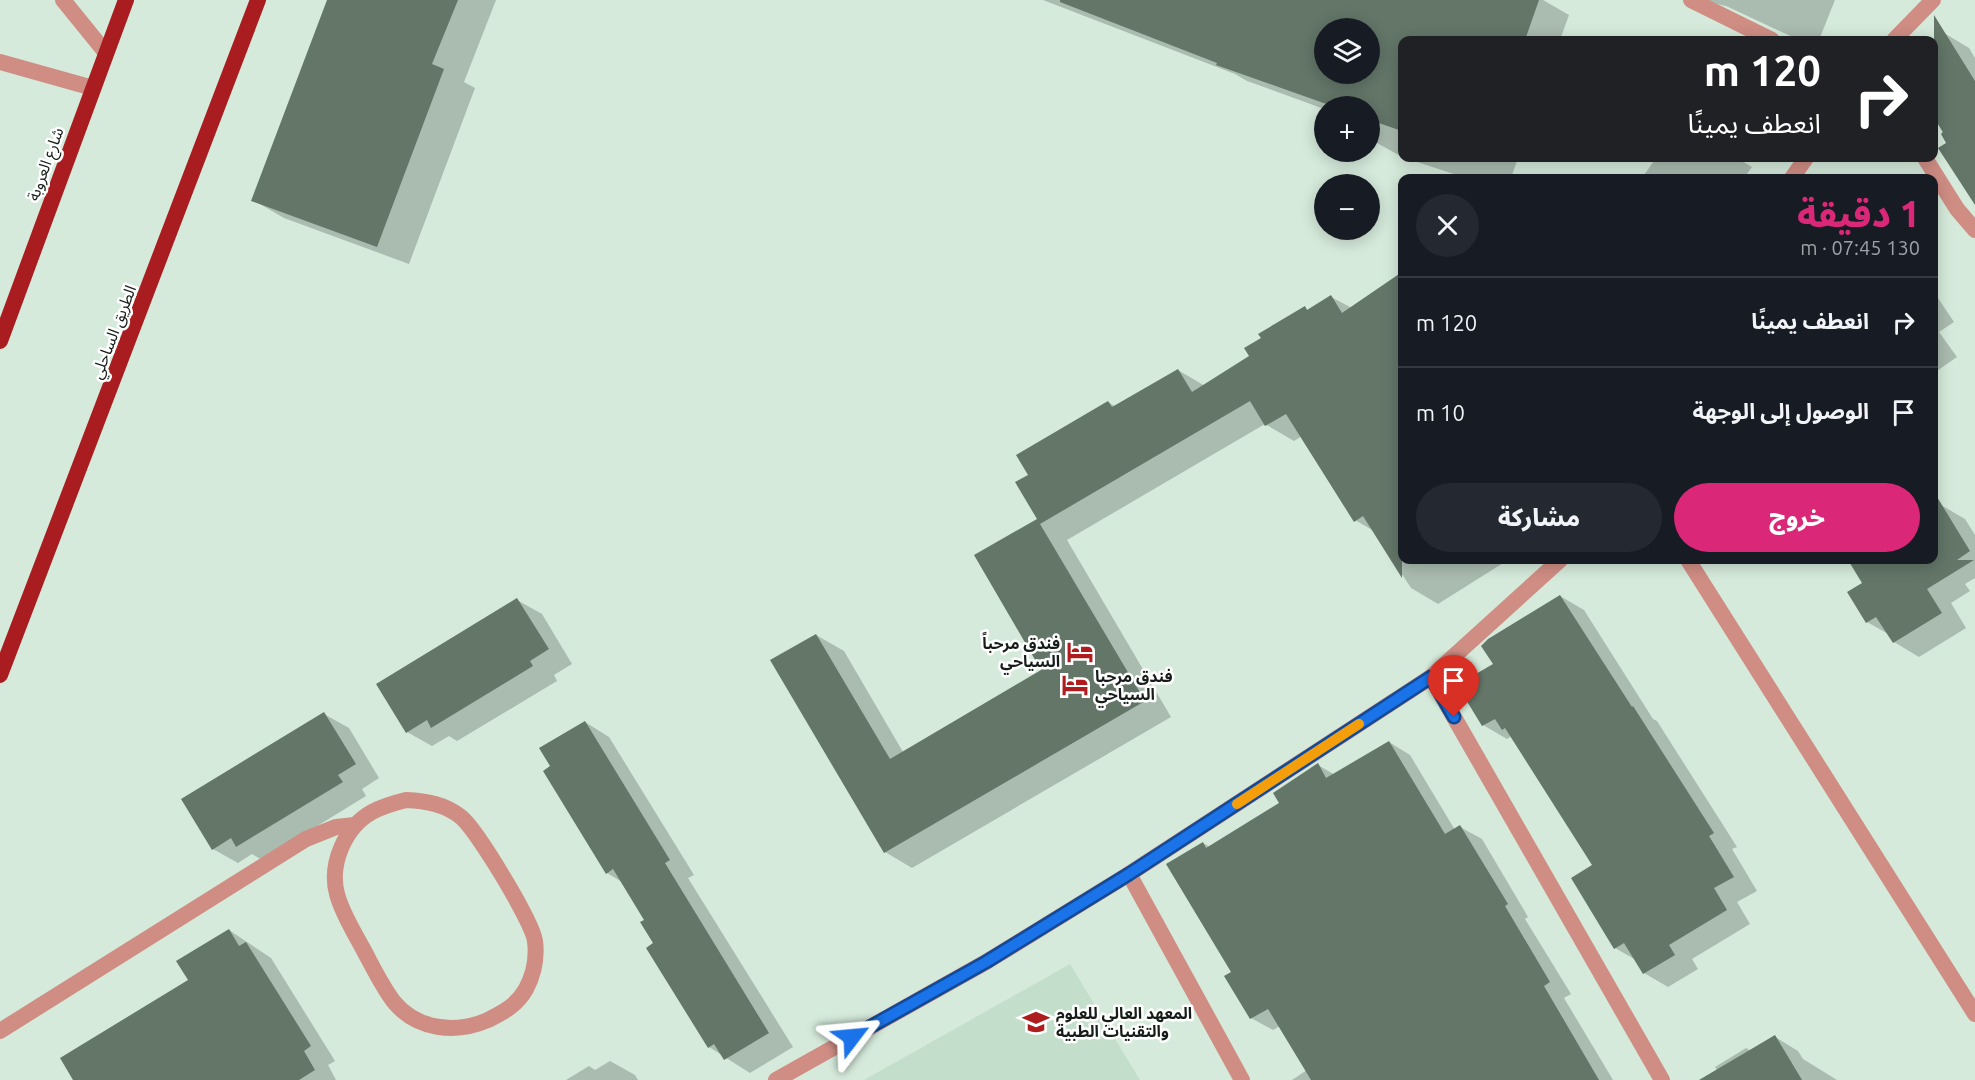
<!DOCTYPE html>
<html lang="ar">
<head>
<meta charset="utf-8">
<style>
  :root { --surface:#171b24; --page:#242831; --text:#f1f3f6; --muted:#9ea1a6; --line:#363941; --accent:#db2777 }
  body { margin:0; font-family:Ubuntu,"Noto Sans Arabic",sans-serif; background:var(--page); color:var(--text); direction:rtl; height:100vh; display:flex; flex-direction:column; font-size:22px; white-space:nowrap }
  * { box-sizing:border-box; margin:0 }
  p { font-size:20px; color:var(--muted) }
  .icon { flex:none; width:33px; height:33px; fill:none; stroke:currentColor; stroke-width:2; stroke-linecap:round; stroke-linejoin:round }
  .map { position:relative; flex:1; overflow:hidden; direction:ltr }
  .panel { position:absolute; left:1398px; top:174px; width:540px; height:390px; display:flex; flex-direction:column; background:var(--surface); border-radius:12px; box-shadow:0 3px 15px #0003; direction:rtl }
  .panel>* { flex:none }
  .banner { position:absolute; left:1398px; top:36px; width:540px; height:126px; border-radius:12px; box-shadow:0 3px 15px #0003; direction:rtl; background:#202124; color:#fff; overflow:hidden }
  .buttons { position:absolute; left:1314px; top:18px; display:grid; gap:12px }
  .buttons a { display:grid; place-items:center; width:66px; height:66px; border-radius:50%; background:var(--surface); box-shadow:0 3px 15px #0003; font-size:30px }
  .pin { position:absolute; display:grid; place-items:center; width:51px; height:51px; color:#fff; margin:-62px -26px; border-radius:50% 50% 50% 0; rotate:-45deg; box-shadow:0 0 6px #0007 }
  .pin .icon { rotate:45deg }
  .me { position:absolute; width:66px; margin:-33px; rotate:61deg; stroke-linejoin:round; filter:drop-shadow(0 0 4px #0008) }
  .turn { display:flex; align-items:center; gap:21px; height:126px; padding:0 18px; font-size:27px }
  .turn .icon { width:78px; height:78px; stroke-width:2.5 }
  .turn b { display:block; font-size:42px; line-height:51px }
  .round { display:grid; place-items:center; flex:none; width:63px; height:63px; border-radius:32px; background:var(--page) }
  .head { display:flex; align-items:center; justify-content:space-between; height:102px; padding:0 18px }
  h1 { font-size:36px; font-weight:800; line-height:45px; color:var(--accent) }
  .primary-button { display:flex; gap:12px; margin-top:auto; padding:12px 18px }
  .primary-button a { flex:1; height:69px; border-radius:36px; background:var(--accent); color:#fff; font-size:24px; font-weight:800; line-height:69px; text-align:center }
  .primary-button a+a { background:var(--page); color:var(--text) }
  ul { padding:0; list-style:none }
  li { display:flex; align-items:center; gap:18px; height:90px; padding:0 18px; border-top:2px solid var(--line) }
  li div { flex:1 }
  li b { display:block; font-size:22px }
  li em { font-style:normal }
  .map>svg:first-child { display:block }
</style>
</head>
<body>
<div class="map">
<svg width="1975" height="1080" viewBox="0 0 1975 1080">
  <rect width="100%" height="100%" fill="#d5eadb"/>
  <!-- built -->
  <polygon fill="#c3dfcb" points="1070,964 1140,1080 864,1080"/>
  <!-- shadow -->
  <g fill="#0003" fill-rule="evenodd">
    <polygon points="328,0 496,0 464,82 475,88 409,264 284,218 253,200"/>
    <path d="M1043,0H1543L1569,15L1560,40H1402V157L1370,139V106H1324V109L1247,81L1235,74ZM1324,28H1370V74H1324Z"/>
    <polygon points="1699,0 1835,0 1819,40 1799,40 1726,6"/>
    <polygon points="1944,33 1969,48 1975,58 1975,188 1948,144 1938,123 1942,121 1934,108 1932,40"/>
    <polygon points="1405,158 1518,158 1511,178 1466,178"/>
    <polygon points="1656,158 1737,158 1752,167 1744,178 1642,178"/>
    <polygon points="1402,274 1402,560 1508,560 1438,604 1411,588 1374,531 1355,520 1302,436 1294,441 1265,424 1067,540 1171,717 912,868 885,852 816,635 844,651 903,752 1043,671 1039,520 1030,476 1108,402 1116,407 1178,370 1205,386 1251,356 1263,339 1305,308 1309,311 1331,297 1352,308"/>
    <polygon points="1934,292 1954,322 1939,332 1957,357 1934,373"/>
    <polygon points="1934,493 1941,505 1965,519 1975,535 1975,578 1965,584 1970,591 1951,603 1966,628 1919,657 1894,642 1890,635 1867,622 1849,593 1864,583 1850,560 1934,560"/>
    <polygon points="1560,596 1584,610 1653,719 1657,721 1737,847 1732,849 1757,891 1737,902 1750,924 1692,959 1698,969 1668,987 1644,973 1636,960 1615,948 1594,865 1512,736 1507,739 1483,725 1495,664"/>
    <polygon points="517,600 542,614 572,664 554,675 557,681 457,741 449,736 432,746 407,732"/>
    <polygon points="324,714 349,728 379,778 362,789 366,796 262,860 252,854 238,863 213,849"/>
    <polygon points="585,722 609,737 694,875 688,878 793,1047 750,1073 709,1047 655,944 647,920 622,882 607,873 552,766"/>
    <polygon points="1389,742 1410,755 1455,830 1460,827 1482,839 1528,917 1525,919 1571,994 1564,998 1613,1080 1292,1080 1307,1070 1280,1026 1273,1030 1251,1018 1233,972 1203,843 1210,847 1281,804 1318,765 1335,775"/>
    <polygon points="229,930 271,958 335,1061 328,1065 336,1080 75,1080 190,981"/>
    <polygon points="1775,1037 1798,1051 1803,1059 1837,1080 1723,1080 1715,1067 1746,1048 1751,1051"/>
    <polygon points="610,1061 635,1075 638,1080 566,1080 589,1066 595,1070"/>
  </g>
  <!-- building -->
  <g fill="#637668" fill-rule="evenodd">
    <polygon points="327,0 458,0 432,64 444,69 377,247 251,201"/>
    <path d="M1060,0H1539L1525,40H1402V131L1370,120V106H1332L1216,65L1217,63L1060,2ZM1324,28H1370V74H1324Z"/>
    <polygon points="1934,15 1975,81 1975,205 1938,148 1946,143 1941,134 1943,132 1934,118"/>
    <polygon points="1402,272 1402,578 1363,516 1354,522 1286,414 1265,426 1250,401 1040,524 1145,701 884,853 770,660 816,634 890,759 1041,670 974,555 1037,519 1015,482 1028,475 1016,455 1108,401 1112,407 1178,369 1192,392 1249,356 1244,348 1261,338 1258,334 1305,306 1307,310 1331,295 1342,313"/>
    <polygon points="1934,492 1970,551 1957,560 1974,560 1927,589 1942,613 1893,643 1876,617 1866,623 1847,592 1862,583 1848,560 1934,560"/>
    <polygon points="1560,595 1632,707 1633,706 1714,833 1709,836 1734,877 1714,888 1727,910 1669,945 1675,955 1643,974 1624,943 1614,949 1571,878 1592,865 1505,728 1502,730 1495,719 1482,726 1457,685 1493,664 1481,646 1488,639"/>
    <polygon points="517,598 549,649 530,661 533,666 431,728 427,720 406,733 376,684"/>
    <polygon points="324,712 356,764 338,775 343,782 236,847 231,838 212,850 181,799"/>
    <polygon points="585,721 670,860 665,863 769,1033 724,1060 714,1044 708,1048 646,948 653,943 640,922 644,920 613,869 606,874 543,771 550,766 539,748"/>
    <polygon points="1389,741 1445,834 1460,825 1508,904 1505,906 1550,982 1544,986 1599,1080 1311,1080 1268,1009 1250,1019 1224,976 1231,972 1166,864 1203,842 1206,848 1279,803 1273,793 1318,763 1326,778"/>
    <polygon points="229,929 239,946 246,942 311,1046 304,1051 315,1070 299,1080 73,1080 60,1058 188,980 176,961"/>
    <polygon points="1775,1035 1802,1080 1699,1080"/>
  </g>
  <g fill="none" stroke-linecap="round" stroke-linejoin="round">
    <!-- service -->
    <polyline stroke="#cf8d84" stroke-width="16" points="0,62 93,88"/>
    <!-- minor -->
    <g stroke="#cf8d84" stroke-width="16">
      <polyline points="63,0 106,53"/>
      <polyline points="1691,0 1772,40"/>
      <polyline points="1894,40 1933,0"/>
      <polyline points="1925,158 1957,209 1975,230"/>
      <polyline points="1792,178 1806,158"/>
      <polyline points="1688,560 1975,1014"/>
      <polyline points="1431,677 1662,1080"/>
      <path d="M406,800C426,801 445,804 461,817C477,830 532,921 535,941C537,957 534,974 526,989C517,1005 504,1012 488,1020C456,1034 417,1030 394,1002C381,985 372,965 362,947C353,930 342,913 337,894C329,864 345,827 372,812C383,806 394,803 406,800Z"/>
      <polyline points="1129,874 1242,1080"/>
      <polyline points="0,1031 306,839 336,827 355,825"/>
      <polyline points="776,1080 986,962 1129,874 1431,677 1560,560"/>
    </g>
    <!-- trunk -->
    <g stroke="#a91d20" stroke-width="16">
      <polyline points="0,341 126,0"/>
      <polyline points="0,675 258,0"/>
    </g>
  </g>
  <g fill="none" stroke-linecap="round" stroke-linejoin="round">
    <!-- route casing -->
    <g stroke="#114b97" stroke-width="15">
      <polyline id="route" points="852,1037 986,962 1129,874 1431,677 1454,717"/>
    </g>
    <!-- route -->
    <use href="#route" stroke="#1a73e8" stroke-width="10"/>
    <!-- slow -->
    <polyline stroke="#f59e0b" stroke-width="10" points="1237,804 1359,724"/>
  </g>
  <!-- icons -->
  <defs>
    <g id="hotel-bare" transform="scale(2.07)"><path d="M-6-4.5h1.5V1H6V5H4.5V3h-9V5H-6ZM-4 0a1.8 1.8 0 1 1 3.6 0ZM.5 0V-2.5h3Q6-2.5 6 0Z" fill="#ae1c1d" stroke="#fff" stroke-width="2.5" paint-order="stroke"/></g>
    <g id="university-bare" transform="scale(2.07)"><path d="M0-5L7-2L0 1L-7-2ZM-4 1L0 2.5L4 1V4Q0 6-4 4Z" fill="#ae1c1d" stroke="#fff" stroke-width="2.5" paint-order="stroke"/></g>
  </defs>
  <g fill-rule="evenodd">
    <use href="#hotel-bare" x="1080" y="652"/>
    <use href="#hotel-bare" x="1075" y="685"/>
    <use href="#university-bare" x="1036" y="1022"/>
  </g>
  <g text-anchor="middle" stroke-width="5" stroke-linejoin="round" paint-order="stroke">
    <!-- street labels -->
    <g font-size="16" fill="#161d18" stroke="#fff">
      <text transform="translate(45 164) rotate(-70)" y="6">شارع العروبة</text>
      <text transform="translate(113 332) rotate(-69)" y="6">الطريق الساحلي</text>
    </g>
    <!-- poi labels -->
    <g font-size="16" font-weight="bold" fill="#161d18" stroke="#fff" text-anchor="start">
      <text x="1060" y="649" text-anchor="end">فندق مرحباً<tspan x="1060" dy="18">السياحي</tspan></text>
      <text x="1095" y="682">فندق مرحبا<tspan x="1095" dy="18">السياحي</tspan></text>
      <text x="1056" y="1019">المعهد العالي للعلوم<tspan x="1056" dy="18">والتقنيات الطبية</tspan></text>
    </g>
  </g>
</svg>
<div class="buttons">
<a><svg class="icon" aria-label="layers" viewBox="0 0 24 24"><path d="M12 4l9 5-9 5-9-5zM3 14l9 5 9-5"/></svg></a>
<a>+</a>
<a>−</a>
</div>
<div class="pin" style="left:1454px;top:717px;background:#d93025"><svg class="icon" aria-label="arrive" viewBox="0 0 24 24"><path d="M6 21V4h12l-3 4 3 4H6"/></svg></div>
<svg class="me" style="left:852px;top:1037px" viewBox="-20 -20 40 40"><path d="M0-17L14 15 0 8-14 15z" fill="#1a73e8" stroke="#fff" stroke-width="4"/></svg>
<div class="banner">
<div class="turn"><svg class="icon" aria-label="right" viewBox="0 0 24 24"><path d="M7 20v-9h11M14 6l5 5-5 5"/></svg><div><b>120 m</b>انعطف يمينًا</div></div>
</div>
<section class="panel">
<div class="head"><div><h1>1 دقيقة</h1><p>130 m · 07:45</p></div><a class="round"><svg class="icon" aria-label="close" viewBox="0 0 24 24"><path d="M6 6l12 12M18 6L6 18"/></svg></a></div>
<ul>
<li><svg class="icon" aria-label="right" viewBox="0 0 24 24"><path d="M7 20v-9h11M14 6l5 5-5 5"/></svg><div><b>انعطف يمينًا</b></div><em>120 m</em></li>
<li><svg class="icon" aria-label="arrive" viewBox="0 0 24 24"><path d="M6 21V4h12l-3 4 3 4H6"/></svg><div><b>الوصول إلى الوجهة</b></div><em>10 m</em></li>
</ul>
<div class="primary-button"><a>خروج</a><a>مشاركة</a></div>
</section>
</div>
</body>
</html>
